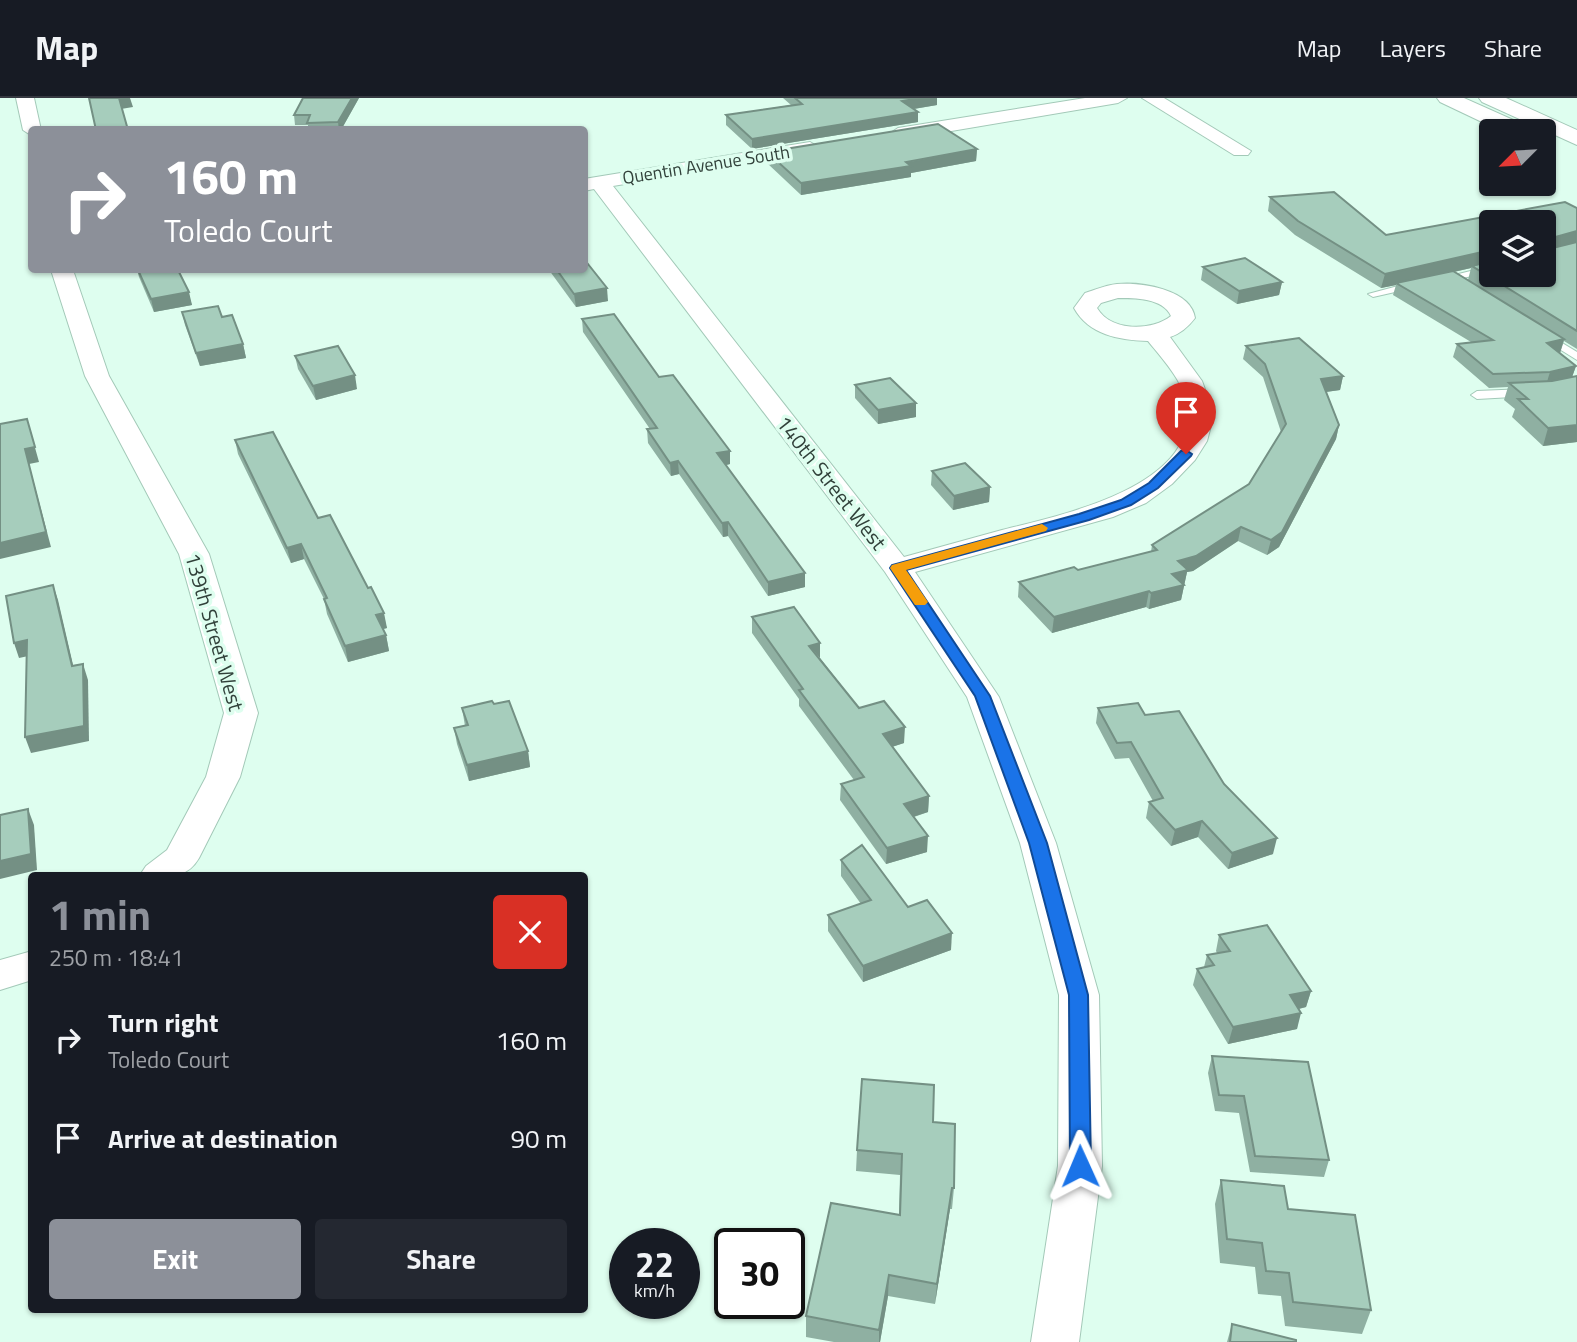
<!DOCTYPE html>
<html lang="en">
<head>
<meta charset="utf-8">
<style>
  :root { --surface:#171b24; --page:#242831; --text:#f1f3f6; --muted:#9ea1a6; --line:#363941; --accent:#8c9099 }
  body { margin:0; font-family:"Titillium Web",sans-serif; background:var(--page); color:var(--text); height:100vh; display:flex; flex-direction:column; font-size:26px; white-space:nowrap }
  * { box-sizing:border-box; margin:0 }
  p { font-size:23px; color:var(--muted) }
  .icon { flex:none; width:38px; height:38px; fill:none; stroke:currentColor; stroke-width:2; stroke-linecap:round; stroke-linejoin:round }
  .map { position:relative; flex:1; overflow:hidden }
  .drawer { position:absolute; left:28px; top:774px; width:560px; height:441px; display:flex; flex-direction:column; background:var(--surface); border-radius:7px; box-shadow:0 2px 5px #0004 }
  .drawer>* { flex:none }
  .banner { position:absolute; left:28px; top:28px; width:560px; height:147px; border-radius:7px; box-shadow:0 2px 5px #0004; background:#8c9099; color:#fff; overflow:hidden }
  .needle { width:46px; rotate:246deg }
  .fabs { position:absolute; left:1479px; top:21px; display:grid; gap:14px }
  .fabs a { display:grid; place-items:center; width:77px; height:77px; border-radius:7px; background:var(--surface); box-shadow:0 2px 5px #0004; font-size:35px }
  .speed { position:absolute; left:609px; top:1130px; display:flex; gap:14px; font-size:35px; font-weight:700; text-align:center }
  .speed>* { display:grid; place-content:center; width:91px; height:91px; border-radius:50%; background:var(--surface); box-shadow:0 2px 5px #0004; line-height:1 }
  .speed small { font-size:18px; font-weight:400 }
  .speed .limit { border:4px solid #111; border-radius:10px; background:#fff; color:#111 }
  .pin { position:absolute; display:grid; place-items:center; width:60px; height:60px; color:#fff; margin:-72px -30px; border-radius:50% 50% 50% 0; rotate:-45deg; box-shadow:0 0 7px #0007 }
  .pin .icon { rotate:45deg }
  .me { position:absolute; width:77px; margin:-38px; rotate:359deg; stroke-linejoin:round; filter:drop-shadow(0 0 5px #0008) }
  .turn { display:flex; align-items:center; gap:24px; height:147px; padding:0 21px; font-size:32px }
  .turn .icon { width:91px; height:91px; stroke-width:2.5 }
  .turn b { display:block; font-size:49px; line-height:60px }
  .round { display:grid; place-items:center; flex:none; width:74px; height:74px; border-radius:7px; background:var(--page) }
  .head { display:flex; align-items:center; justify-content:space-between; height:119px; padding:0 21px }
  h1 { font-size:42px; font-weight:700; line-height:52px; color:var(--accent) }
  .primary-button { display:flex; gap:14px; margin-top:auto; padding:14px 21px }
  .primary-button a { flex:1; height:80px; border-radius:7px; background:var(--accent); color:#fff; font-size:28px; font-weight:700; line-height:80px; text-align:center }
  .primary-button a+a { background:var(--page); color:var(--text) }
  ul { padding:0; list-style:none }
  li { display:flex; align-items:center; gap:21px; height:98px; padding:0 21px }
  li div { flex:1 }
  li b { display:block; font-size:26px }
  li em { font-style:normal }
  header { display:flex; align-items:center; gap:42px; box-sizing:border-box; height:98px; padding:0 35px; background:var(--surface); border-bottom:2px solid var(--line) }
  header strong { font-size:33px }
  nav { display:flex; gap:38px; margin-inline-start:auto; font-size:24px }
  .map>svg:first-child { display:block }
</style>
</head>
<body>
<header>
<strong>Map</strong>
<nav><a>Map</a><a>Layers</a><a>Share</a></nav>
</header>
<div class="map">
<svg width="1577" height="1244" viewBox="0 0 1577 1244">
  <rect width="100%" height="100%" fill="#defeef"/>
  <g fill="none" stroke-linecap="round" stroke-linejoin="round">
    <!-- lane casing -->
    <g stroke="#a3c9b8" stroke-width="2">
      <g id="lane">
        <polygon points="1491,168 1491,174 1439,185 1434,182"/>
        <polygon points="1413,184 1418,187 1417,189 1373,199 1368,196"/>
        <polygon points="1544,234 1577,254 1577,262 1540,239 1540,235"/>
        <polygon points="1526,291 1532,295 1530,298 1477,301 1471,297 1477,293"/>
      </g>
    </g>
    <!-- street casing -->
    <g stroke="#a3c9b8" stroke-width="2">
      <g id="street">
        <polygon points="16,0 34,0 41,32 32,32 32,38 23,32"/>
        <polygon points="1085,0 1127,0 1118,5 898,42 889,36 898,30"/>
        <polygon points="1142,0 1164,0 1251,53 1248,57 1234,57"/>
        <path d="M810,44L820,50L817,54L613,88L904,459C937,450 969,441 1002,432C1057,418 1186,392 1188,318C1189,289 1165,264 1148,243C1119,242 1089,237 1074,210L1085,195C1095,192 1106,187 1117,186C1141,184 1191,191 1195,220C1189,228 1180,236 1170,239L1202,283L1214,316L1207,343L1195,362L1172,386L1146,405L1113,419L915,474L999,599L1056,745L1099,897L1102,1068L1079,1244H1031L1058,1068L1059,897L1020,745L967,599L885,474L594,91L584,93V81ZM1118,200C1135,200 1163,200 1171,218C1152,233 1111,234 1097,210L1101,205Z"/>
        <path d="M51,172H73L109,278L209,456L258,615L240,679L199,760C185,784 165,777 140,777L146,768L167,752L206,679L224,615L179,456L85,278Z"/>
        <polygon points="32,853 32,882 0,892 0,862"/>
      </g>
    </g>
    <!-- highway casing -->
    <g stroke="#a3c9b8" stroke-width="2">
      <g id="highway">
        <polygon points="1437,0 1464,0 1520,25 1523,30 1521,33 1501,33 1440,4"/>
        <polygon points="1479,0 1506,0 1577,32 1577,47 1482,4"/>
      </g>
    </g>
    <!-- lane -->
    <use href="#lane" fill="#fff" fill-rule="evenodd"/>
    <!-- street -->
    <use href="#street" fill="#fff" fill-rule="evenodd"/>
    <!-- highway -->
    <use href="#highway" fill="#fff" fill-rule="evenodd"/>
  </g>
  <!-- wall -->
  <g fill="#8fb0a2" fill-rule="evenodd">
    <polygon points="303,0 359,0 341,32 308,32 308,27 295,27 294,17"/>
    <polygon points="783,0 937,0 937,7 914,11 918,14 918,24 752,51 726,27 726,17 791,7"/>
    <polygon points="977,51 976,63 911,75 911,79 801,97 767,65 767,54"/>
    <path d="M1270,99L1386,137L1577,110V251L1564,243L1560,255H1559L1576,268L1572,279L1577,278V344L1543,348L1512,319L1515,311L1504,302L1508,289L1489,290L1453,259L1457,246L1471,244L1393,197L1396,187L1381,190L1295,137L1268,113ZM1491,124L1544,177H1491ZM1471,170L1468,182L1454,174Z"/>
    <polygon points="1203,169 1282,184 1279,197 1237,206 1201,182"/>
    <polygon points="137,172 178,172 192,207 154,214 139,179"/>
    <polygon points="549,172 584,172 608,203 576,209"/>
    <polygon points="182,214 222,219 243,246 246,260 200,268 185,227"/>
    <polygon points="582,221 659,279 730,366 726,367 805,489 768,498 728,438 723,439 679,376 671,378 648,345 647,331 650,331 583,234"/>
    <polygon points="1246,248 1343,278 1340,292 1326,294 1339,327 1336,341 1279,449 1267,457 1238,443 1193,473 1187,474 1181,502 1149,511 1146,509 1052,535 1018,499 1019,484 1078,472 1151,454 1152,447 1249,386 1281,334 1263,279 1243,261"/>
    <polygon points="295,258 357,291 316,302 298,271"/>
    <polygon points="855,287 916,319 878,326 855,300"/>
    <polygon points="235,342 318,420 368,490 387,530 383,531 386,537 389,553 348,564 327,516 324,501 304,461 291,465 238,356"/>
    <polygon points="932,373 990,389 989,404 953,412 931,387"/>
    <polygon points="752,519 820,560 859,610 904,645 892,649 929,698 928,714 914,719 927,754 886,766 840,702 841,686 854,682 799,608 799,601 752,535"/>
    <polygon points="462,610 528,653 530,669 469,683 457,646 454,630 465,628"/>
    <polygon points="1098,610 1145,617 1224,686 1273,756 1228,771 1198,739 1171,748 1146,720 1149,704 1153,703 1129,660 1115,661 1096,625"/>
    <polygon points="841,762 908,809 951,852 863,884 828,833 828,817 861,806 841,778"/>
    <polygon points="1219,837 1311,893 1306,909 1299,911 1297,931 1228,946 1193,887 1197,871 1204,869 1207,857 1217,855 1216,853"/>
    <polygon points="1212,958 1329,1062 1324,1079 1250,1074 1239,1015 1215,1013 1208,975"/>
    <polygon points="933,1024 954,1090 952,1111 950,1111 935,1206 888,1198 880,1244 834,1244 806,1239 806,1218 899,1117 900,1077 856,1073 857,1052"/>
    <polygon points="1221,1082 1288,1111 1371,1212 1362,1236 1285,1228 1281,1198 1258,1196 1255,1169 1220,1165 1215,1106"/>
    <polygon points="1232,1226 1296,1244 1227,1244"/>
  </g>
  <!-- shaded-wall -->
  <g fill="#749084">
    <polygon points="119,0 130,0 133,9 121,11"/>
    <polygon points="352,0 359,0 341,32 339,32 338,24"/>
    <polygon points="921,0 937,0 937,7 901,13 902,3"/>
    <polygon points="918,14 918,24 752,51 752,41"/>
    <polygon points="977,51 976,63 911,75 911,79 801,97 801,85"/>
    <polygon points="1577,133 1577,144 1544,154 1548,141"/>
    <polygon points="1491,152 1491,163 1472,168 1471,170 1399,186 1396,185 1396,187 1381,190 1385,176"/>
    <polygon points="1282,184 1279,197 1237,206 1239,193"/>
    <polygon points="607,190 608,203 576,209 574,196"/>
    <polygon points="189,194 192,207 154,214 151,201"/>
    <polygon points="1564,241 1560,255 1543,259 1547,245"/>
    <polygon points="243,246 246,260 200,268 196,255"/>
    <polygon points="1576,268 1571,282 1546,287 1550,274"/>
    <polygon points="355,277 357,291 316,302 313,288"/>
    <polygon points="1343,278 1340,292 1318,295 1321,281"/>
    <polygon points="916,305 916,319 878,326 878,312"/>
    <polygon points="27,321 39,364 29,366 51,449 0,461 0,445 25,351"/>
    <polygon points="1339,327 1336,341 1279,449 1267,457 1271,442"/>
    <polygon points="1577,327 1577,344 1543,348 1548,330"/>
    <polygon points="730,353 730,366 718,369 717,355"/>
    <polygon points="678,363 679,376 671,378 670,365"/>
    <polygon points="990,389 989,404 953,412 954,398"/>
    <polygon points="728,424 728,438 723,439 722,425"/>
    <polygon points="1241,429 1238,443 1193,473 1187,474 1181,502 1149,511 1151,495 1172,476 1178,463"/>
    <polygon points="301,446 304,461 291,465 287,450"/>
    <polygon points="805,475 805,489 768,498 768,484"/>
    <polygon points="53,487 58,502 77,584 72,568"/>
    <polygon points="1149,493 1146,509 1052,535 1054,519"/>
    <polygon points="384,515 387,530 379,532 376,517"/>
    <polygon points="386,537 389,553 348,564 345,548"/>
    <polygon points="27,542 33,557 19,560 14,545"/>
    <polygon points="820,545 820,560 809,548"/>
    <polygon points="83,566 88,582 89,643 31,655 25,639"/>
    <polygon points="905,629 904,645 882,652 883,636"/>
    <polygon points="528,653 530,669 469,683 467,667"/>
    <polygon points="929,698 928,714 903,722 904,706"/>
    <polygon points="28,711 34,727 37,772 0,781 0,763"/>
    <polygon points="1202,723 1198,739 1171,748 1175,732"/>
    <polygon points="928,738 927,754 886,766 887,750"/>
    <polygon points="1277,740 1273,756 1228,771 1232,755"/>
    <polygon points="952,835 951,852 863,884 863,868"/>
    <polygon points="1311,893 1306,909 1285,914 1290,897"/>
    <polygon points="1301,915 1297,931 1228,946 1233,929"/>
    <polygon points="952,1090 950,1111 935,1206 937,1186"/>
    <polygon points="889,1177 888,1198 880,1244 879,1244 879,1232"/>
  </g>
  <!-- building -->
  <g fill="#a6cdbc" stroke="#749084" stroke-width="2">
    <polygon points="89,0 119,0 128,32 96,32"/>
    <polygon points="303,0 352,0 338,24 307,25 310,17 294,17"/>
    <polygon points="795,0 921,0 902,3 918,14 752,41 726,17 802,6"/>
    <polygon points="938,26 977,51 906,64 911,68 801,85 767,54"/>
    <polygon points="1334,94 1386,137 1565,104 1577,110 1577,133 1548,141 1546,149 1549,151 1577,144 1577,233 1472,168 1491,163 1491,177 1544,177 1544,124 1491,124 1491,152 1385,176 1298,123 1270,99"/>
    <polygon points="1245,160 1282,184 1239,193 1203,169"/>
    <polygon points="584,161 607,190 574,196 557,172 584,172"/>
    <polygon points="138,172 178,172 189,194 151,201"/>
    <polygon points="1453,173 1564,241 1547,245 1576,268 1550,274 1493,276 1457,246 1493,242 1396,185"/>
    <polygon points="218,208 222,219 232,217 243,246 196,255 182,214"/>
    <polygon points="614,216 659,279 673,277 730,353 717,355 805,475 768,484 728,424 722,425 678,363 670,365 647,331 657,330 582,221"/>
    <polygon points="1299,240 1343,278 1321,281 1339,327 1282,434 1271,442 1241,429 1196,458 1178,463 1188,472 1172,476 1184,487 1151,495 1149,493 1054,519 1019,484 1074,469 1078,472 1157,452 1152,447 1249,386 1286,326 1265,266 1246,248"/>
    <polygon points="338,248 355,277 313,288 295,258"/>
    <polygon points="1577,278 1577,327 1548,330 1518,301 1528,301 1509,285 1552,283"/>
    <polygon points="890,280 916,305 878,312 855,287"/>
    <polygon points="27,321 35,349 25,351 46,434 0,445 0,326"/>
    <polygon points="273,334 318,420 330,417 368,490 371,489 384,515 376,517 386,537 345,548 324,501 327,500 301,446 287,450 235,342"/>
    <polygon points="965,365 990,389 954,398 932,373"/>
    <polygon points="53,487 72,568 83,566 84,628 25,639 27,542 14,545 6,498"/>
    <polygon points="794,509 820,545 809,548 859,610 884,603 905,629 883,636 929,698 904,706 928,738 887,750 841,686 864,679 799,592 803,591 752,519"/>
    <polygon points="492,603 494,606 509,603 528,653 467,667 454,630 468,627 462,610"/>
    <polygon points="1138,605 1145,617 1179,613 1224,686 1277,740 1232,755 1202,723 1175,732 1149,704 1163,700 1131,644 1117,645 1098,610"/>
    <polygon points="28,711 31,756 0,763 0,717"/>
    <polygon points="862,747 908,809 927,802 952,835 863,868 828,817 871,802 841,762"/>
    <polygon points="1267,827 1311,893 1290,897 1301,915 1233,929 1197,871 1214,867 1207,857 1230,853 1219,837"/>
    <polygon points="1212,958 1308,964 1329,1062 1255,1058 1244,998 1219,997"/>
    <polygon points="862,981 934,987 933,1024 955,1026 954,1090 952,1090 937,1186 889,1177 879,1232 806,1218 831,1105 900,1117 902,1056 857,1052"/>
    <polygon points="1221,1082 1284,1088 1288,1111 1355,1117 1371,1212 1293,1204 1289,1175 1266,1173 1262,1145 1227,1141"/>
    <polygon points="1232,1226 1296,1242 1296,1244 1230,1244"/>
  </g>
  <!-- route -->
  <polygon fill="#1a73e8" stroke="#114b97" stroke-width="2" points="1186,352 1192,356 1191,358 1158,390 1131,407 1089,422 906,472 990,598 1047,745 1088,897 1091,1068 1088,1074 1080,1077 1073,1074 1070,1068 1069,897 1029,745 975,598 890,470 892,467 1079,416 1121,402 1149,385 1181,353"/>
  <!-- slow -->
  <polygon fill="#f59e0b" points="1042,426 1048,430 1046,433 906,472 928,504 925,507 915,507 890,470 892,467"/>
  <g text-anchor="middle" stroke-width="7" stroke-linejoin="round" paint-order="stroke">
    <!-- far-street labels -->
    <g font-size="18" fill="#31413a" stroke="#defeef">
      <text transform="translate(706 67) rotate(-9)" y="6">Quentin Avenue South</text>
    </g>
    <!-- street labels -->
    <g font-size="21" fill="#31413a" stroke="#defeef">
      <text transform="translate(831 385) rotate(52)" y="7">140th Street West</text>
      <text transform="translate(214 534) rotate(74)" y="7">139th Street West</text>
    </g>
  </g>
</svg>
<div class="fabs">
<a><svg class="needle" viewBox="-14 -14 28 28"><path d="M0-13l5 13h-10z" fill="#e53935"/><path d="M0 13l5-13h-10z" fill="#9ea1a6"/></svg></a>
<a><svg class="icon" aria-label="layers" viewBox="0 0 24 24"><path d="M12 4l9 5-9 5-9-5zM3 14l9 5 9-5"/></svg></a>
</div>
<div class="speed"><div>22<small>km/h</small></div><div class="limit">30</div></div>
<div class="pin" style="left:1186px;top:356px;background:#d93025"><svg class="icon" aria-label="arrive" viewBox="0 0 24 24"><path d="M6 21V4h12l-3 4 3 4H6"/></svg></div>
<svg class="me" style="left:1080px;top:1068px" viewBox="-20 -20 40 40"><path d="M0-17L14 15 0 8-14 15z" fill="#1a73e8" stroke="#fff" stroke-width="4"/></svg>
<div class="banner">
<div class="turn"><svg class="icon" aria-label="right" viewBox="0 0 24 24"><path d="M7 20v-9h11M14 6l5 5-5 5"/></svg><div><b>160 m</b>Toledo Court</div></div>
</div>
<section class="drawer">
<div class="head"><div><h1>1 min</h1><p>250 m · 18:41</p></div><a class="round" style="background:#d93025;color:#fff"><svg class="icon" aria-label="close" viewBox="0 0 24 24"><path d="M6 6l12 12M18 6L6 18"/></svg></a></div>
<ul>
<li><svg class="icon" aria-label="right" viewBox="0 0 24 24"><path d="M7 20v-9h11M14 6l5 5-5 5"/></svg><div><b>Turn right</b><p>Toledo Court</p></div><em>160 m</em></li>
<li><svg class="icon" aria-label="arrive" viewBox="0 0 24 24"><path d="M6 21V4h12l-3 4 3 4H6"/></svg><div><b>Arrive at destination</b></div><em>90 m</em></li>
</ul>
<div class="primary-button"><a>Exit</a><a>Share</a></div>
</section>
</div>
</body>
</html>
